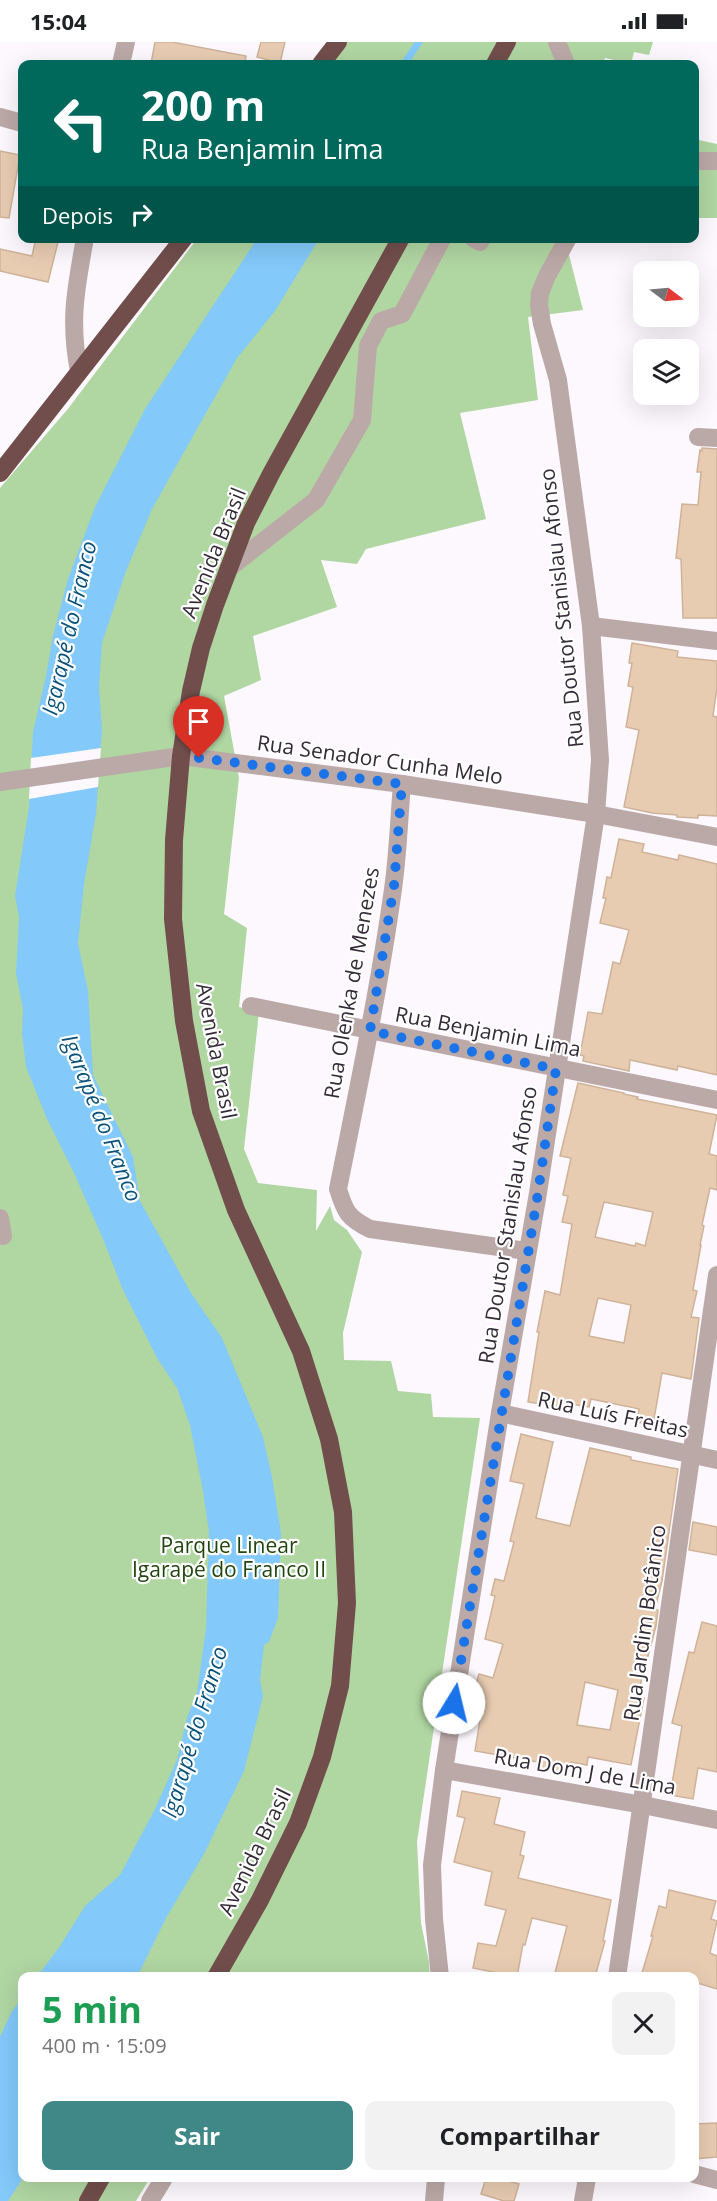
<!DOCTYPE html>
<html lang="pt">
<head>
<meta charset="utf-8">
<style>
  :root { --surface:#fff; --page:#f2f2f2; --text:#202124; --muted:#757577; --accent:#408887 }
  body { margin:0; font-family:"Open Sans",sans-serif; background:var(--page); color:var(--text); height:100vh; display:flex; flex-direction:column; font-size:22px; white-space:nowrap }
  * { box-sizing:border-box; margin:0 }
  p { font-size:20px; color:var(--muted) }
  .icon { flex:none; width:33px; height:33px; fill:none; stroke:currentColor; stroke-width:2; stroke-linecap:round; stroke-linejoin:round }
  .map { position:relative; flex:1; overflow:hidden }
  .sheet { position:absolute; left:18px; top:1930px; width:681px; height:210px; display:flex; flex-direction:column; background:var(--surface); border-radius:12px; box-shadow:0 6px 24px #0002 }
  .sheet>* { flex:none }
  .banner { position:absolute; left:18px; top:18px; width:681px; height:183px; border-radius:12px; box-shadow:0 6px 24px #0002; background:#00695c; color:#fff; overflow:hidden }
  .needle { width:39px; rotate:106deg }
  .tools { position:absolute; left:633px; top:219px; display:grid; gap:12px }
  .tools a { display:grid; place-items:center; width:66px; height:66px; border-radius:12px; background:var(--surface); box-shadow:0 6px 24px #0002; font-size:30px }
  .pin { position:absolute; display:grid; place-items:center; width:51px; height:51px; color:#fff; margin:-62px -26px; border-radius:50% 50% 50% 0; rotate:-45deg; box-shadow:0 0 6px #0007 }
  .pin .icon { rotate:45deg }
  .me { position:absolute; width:66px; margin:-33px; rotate:9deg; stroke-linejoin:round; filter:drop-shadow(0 0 4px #0008) }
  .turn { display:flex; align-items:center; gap:21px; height:126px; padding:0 24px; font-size:27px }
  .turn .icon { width:78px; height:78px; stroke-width:2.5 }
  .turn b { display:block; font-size:42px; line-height:51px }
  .then { display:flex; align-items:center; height:57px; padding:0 24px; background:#0003; gap:12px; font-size:22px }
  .round { display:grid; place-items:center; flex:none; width:63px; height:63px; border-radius:12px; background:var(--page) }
  .headline { display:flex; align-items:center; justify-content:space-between; height:102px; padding:0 24px }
  h1 { font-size:36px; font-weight:700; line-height:45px; color:#1e9e55 }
  .cta { display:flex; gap:12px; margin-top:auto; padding:12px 24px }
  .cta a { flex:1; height:69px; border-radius:12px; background:var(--accent); color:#fff; font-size:24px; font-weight:700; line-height:69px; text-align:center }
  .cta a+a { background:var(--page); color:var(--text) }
  .status { display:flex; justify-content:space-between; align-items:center; height:42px; padding:0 30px; background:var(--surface); direction:ltr }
  .status svg { height:16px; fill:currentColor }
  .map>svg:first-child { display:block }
</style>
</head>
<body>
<div class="status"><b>15:04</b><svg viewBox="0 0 49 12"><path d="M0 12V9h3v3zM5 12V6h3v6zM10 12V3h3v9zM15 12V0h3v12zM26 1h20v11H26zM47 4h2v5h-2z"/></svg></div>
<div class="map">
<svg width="717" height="2159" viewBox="0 0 717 2159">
  <rect width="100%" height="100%" fill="#fcf8fe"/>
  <!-- green -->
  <g fill="#b0d6a2">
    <polygon points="347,0 653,0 649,13 634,10 631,22 605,16 603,22 330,22"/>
    <polygon points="694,97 717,102 717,176 695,176"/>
    <polygon points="197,197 565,197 583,268 528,275 538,358 460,371 486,477 366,507 357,522 321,518 337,565 253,594 261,638 224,654 239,736 224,872 247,886 239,965 259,970 244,1107 258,1141 317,1148 316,1189 330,1164 334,1178 347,1188 362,1210 343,1291 344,1318 391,1319 398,1349 431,1352 433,1375 480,1376 417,1800 421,1881 429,1920 430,1935 22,1935 22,2136 150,2136 136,2159 0,2159 0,446 67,368"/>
  </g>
  <!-- water -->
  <g fill="#83c9fa">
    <polygon points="257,197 319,197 275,269 237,316 152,467 126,529 102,601 99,644 102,688 96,772 84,842 78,901 88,949 93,1033 133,1115 140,1159 191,1251 222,1296 263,1395 272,1435 281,1491 278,1576 269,1600 264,1603 260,1638 263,1654 244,1729 204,1812 166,1876 137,1935 37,1935 60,1904 85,1864 120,1833 154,1769 177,1718 187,1676 197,1650 206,1587 209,1490 203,1449 190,1383 177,1346 157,1316 123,1248 103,1197 75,1133 47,1077 26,1025 22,991 23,968 16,931 19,875 15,854 29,765 33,690 46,634 53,594 68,537 95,465 145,367"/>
    <polygon points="22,1955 23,2136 8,2159 0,2159 0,1995 11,1971"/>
  </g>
  <!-- pier -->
  <polygon fill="#fcf8fe" points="101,706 98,745 29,757 31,716"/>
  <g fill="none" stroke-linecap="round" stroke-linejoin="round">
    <!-- stream -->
    <polyline stroke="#83c9fa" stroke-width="7" points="404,22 419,0"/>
  </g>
  <!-- building -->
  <g fill="#e8ccb2" stroke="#ceb399" stroke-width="1.5" fill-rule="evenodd">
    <polygon points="155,0 172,0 246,14 245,22 151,22"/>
    <polygon points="261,0 285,0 280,21 257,15"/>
    <polygon points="0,109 20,113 9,176 0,175"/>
    <polygon points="36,196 59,196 48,240 0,229 0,207 32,214"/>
    <polygon points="702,406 717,407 717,576 683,576 681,517 676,516 682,462 698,463 701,430 697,430 700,408 702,409"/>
    <polygon points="632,601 678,609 677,615 717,619 717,645 713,674 717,675 717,774 698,773 698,776 677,775 677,773 652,771 624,765 639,688 626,685 633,645 628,644 632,621 629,621"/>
    <polygon points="619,797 644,802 642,810 678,818 679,813 717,822 717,1033 678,1024 677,1028 630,1018 629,1029 583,1019 584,1014 580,1013 588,970 602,972 613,920 620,922 629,888 600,881 606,856 603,856 607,835 611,836"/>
    <path d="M578,1041L624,1051V1052L638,1055L637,1057L717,1073L709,1112L717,1114V1148L710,1146L702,1183L704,1184L700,1203H701L693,1248L697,1249L691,1275L699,1276L691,1337L662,1331L653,1383L636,1380L639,1367L591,1357L589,1365L559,1360L558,1365L528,1360L539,1290H537L545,1249L560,1253L572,1182L562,1180L568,1154L563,1153L571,1116L560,1114ZM604,1160L653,1170L645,1204L636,1201L635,1204L595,1195ZM598,1256L631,1263L624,1301L589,1294Z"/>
    <path d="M521,1392L553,1400L536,1476L570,1484L590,1406L631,1415V1418L678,1427L662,1539L655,1567L658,1568L656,1584L637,1655L644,1656L631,1723L588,1715L587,1723L571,1720L568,1732L537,1726L538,1720L475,1709L481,1672L474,1671L479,1651L474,1650L479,1632L493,1636L503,1602L485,1597L495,1554L491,1553L495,1537L504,1539L514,1500L510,1499L524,1442L510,1439ZM585,1640L618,1648L610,1688L577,1683Z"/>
    <polygon points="693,1480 717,1485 717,1513 689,1508"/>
    <polygon points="702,1580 717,1584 717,1730 698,1726 693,1757 670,1753 682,1684 672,1681 689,1610 694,1611"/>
    <polygon points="462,1749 500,1756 494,1782 525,1790 520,1813 524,1814 518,1836 611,1858 603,1899 605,1899 595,1935 554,1935 567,1884 532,1876 525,1903 523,1902 517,1935 473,1926 478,1901 496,1904 506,1868 485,1863 492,1830 454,1820 465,1776 457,1774"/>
    <polygon points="669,1848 716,1859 711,1877 717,1879 710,1911 717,1914 717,1947 694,1940 694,1935 655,1935 642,1931 653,1894 651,1894 659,1864 666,1866"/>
    <polygon points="717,2081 717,2115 694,2117 694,2082"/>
    <polygon points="486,2136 497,2136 519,2142 514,2159 504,2159 481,2152"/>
  </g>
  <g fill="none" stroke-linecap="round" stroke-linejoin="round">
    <!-- minor -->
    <g stroke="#bba9a7" stroke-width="18">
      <polyline points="557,0 566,22"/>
      <polyline points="121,22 126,0"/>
      <polyline points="0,75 22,81"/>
      <polyline points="694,119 717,119"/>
      <polyline points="473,196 480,200 482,196"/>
      <path d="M79,329C69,279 76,246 85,196"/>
      <polyline points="698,395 717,396"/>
      <polyline points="228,527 316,458 362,378 368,304 381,279 402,272 442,197"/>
      <polyline points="591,584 717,599"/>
      <polyline points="0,740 181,714 402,742 596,772 717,795"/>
      <path d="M402,742C399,777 398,812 393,847C379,948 358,1047 338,1147C345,1170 348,1176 370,1187L527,1209"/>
      <polyline points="251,964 717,1058"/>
      <polyline points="0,1176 3,1194"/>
      <polyline points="500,1371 717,1418"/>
      <polyline points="444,1728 643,1763 717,1778"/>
      <polyline points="440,1935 434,1877 432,1823 444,1728 500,1371 538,1151 596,772 600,718 591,584 558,338 542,282 539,263 540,251 547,234 568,196"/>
      <polyline points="617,1935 717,1233"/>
      <polyline points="694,2132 717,2138"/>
      <polyline points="150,2159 164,2136"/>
      <polyline points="434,2159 436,2136"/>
      <polyline points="583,2159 587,2136"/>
    </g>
    <!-- highway -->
    <g stroke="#714e4c" stroke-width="18">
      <polyline points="321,22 338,0"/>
      <polyline points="495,22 507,0"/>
      <polyline points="0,431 184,196"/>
      <polyline points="216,1935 260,1858 298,1781 322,1715 340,1644 347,1561 343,1470 329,1397 301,1309 236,1168 201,1069 184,979 173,877 174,798 181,714 191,649 201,606 215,563 246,481 272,430 401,196"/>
      <polyline points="88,2159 101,2136"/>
    </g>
  </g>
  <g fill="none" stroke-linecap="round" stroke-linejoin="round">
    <!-- route -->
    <polyline stroke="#1a73e8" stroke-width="10" stroke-dasharray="0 18" points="199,716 402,742 394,844 370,989 556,1027 538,1151 454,1661"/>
  </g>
  <g text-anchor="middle" stroke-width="4.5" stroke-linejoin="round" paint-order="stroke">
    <!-- street labels -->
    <g font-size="21" fill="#342c37" stroke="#fff">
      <text transform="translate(214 511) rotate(-68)" y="7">Avenida Brasil</text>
      <text transform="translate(562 566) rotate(-96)" y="7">Rua Doutor Stanislau Afonso</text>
      <text transform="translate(380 718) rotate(8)" y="7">Rua Senador Cunha Melo</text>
      <text transform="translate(352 941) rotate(-80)" y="7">Rua Olenka de Menezes</text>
      <text transform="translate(488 990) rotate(11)" y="7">Rua Benjamin Lima</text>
      <text transform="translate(216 1009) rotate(79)" y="7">Avenida Brasil</text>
      <text transform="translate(508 1183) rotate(-81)" y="7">Rua Doutor Stanislau Afonso</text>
      <text transform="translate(613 1373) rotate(12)" y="7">Rua Luís Freitas</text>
      <text transform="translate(645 1581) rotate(-82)" y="7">Rua Jardim Botânico</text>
      <text transform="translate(585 1730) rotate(10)" y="7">Rua Dom J de Lima</text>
      <text transform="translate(255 1810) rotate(-64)" y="7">Avenida Brasil</text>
    </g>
    <!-- park labels -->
    <g font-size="21" fill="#20450e" stroke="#fff">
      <text x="229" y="1511">Parque Linear<tspan x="229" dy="24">Igarapé do Franco II</tspan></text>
    </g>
    <!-- water labels -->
    <g font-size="22" font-style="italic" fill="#09527a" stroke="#fff">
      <text transform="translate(69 586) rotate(-77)" y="8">Igarapé do Franco</text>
      <text transform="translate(102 1076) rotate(68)" y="8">Igarapé do Franco</text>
      <text transform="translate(194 1690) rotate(-73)" y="8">Igarapé do Franco</text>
    </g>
  </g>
</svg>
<div class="tools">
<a><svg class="needle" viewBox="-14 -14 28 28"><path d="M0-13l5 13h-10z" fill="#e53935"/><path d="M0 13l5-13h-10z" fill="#757577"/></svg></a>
<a><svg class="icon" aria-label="layers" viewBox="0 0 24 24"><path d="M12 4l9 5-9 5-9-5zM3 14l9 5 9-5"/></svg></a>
</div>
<div class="pin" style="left:199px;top:716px;background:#d93025"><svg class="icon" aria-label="arrive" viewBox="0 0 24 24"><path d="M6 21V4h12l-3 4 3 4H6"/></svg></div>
<svg class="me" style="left:454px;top:1661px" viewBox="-20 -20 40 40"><circle r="19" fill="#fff"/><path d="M0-13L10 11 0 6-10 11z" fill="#1a73e8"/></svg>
<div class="banner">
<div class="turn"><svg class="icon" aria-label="left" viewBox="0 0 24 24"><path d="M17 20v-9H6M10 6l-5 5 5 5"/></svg><div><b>200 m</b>Rua Benjamin Lima</div></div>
<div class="then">Depois<svg class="icon" aria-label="right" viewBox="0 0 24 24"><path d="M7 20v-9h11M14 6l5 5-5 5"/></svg></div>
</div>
<section class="sheet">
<div class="headline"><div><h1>5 min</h1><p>400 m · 15:09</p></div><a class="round"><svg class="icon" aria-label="close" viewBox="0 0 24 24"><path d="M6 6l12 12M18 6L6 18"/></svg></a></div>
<div class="cta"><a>Sair</a><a>Compartilhar</a></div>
</section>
</div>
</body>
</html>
